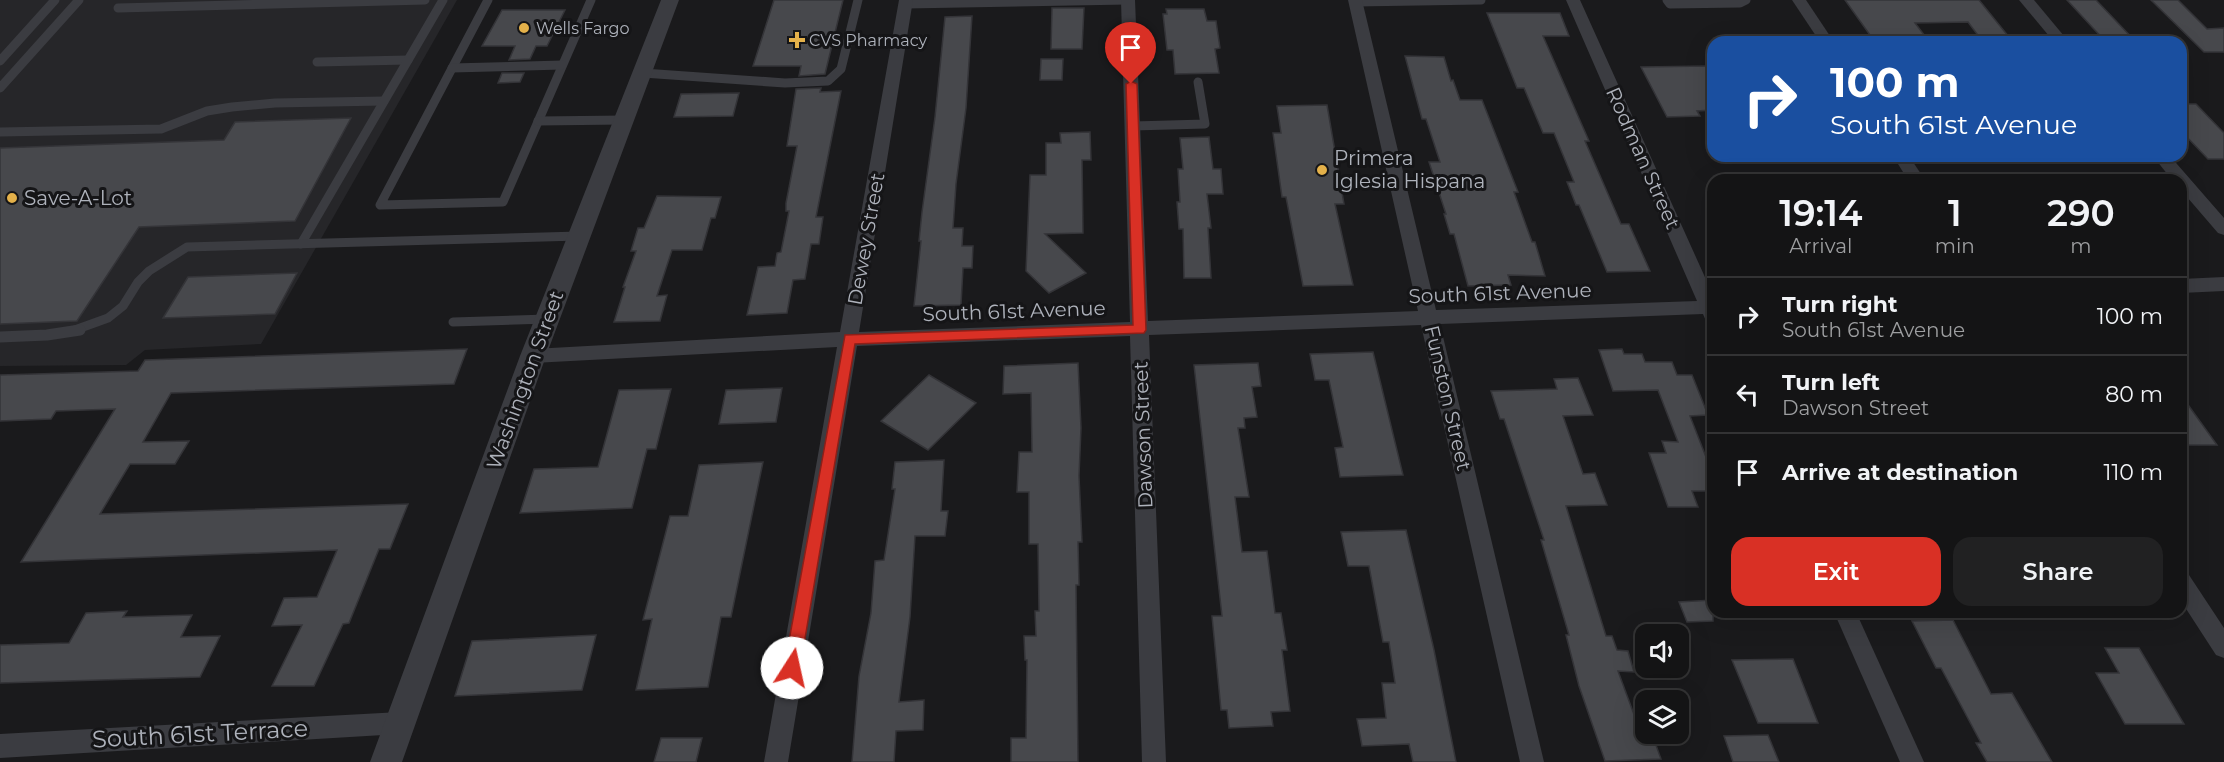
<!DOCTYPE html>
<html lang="en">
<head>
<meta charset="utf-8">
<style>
  :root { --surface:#141415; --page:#212122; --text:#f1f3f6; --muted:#9d9ea0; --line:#333334; --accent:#d93025 }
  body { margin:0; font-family:Montserrat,sans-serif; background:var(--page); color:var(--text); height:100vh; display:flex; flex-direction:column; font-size:22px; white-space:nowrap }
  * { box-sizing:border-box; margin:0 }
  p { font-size:20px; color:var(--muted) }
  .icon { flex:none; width:33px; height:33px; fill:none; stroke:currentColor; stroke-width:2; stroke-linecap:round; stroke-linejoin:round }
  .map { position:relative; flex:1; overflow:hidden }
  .drawer { position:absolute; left:1707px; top:174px; width:480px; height:444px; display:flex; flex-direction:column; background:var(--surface); border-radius:18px; box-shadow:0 6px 24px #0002,0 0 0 2px var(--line) }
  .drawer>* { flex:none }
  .guide { position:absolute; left:1707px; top:36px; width:480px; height:126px; border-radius:18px; box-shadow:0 6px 24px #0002,0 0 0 2px var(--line); background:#1a4fa0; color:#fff; overflow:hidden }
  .controls { position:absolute; left:1635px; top:624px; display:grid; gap:12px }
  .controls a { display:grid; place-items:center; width:54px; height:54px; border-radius:12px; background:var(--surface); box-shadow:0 6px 24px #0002,0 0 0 2px var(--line); font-size:30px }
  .pin { position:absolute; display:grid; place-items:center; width:51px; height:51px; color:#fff; margin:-62px -26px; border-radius:50% 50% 50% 0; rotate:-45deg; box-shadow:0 0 6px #0007 }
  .pin .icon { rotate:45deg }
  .me { position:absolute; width:66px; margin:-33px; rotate:10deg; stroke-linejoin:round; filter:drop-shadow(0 0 4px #0008) }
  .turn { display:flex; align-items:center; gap:21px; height:126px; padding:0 24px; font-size:27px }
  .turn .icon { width:78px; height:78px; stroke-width:2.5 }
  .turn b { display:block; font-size:42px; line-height:51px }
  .eta { display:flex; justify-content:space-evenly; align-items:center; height:102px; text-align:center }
  .eta b { font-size:36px; font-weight:600; line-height:42px }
  .action { display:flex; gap:12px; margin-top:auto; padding:12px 24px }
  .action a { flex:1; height:69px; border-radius:18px; background:var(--accent); color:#fff; font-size:24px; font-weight:600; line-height:69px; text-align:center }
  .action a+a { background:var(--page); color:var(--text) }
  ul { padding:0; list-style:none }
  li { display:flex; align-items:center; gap:18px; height:78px; padding:0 24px; border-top:2px solid var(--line) }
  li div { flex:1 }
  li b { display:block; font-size:22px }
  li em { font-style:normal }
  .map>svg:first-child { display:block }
</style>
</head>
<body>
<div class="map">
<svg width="2224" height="762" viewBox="0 0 2224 762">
  <rect width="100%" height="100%" fill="#1a1a1c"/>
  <!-- built -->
  <polygon fill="#262629" points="0,0 457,0 261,344 145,350 126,365 0,366"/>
  <!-- building -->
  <g fill="#47484c" stroke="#343438" stroke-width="1.5">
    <polygon points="774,0 843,0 825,74 799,76 801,66 753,66"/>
    <polygon points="1845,0 1979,0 2013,42 1983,42 1968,22 1915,23 1928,40 1875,42"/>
    <polygon points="2067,0 2096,0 2136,42 2106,42"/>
    <polygon points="2151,0 2178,0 2207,29 2224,28 2224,52 2204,52"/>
    <polygon points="1052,8 1084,8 1082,49 1051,49"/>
    <polygon points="1166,9 1204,9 1207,21 1216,21 1220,48 1215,49 1219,73 1175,74 1173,50 1167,50 1163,14 1167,14"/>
    <polygon points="502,10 565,10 547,46 536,46 530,59 509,60 515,46 482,46"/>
    <polygon points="1487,13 1560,13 1569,36 1543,36 1589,141 1585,141 1621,224 1629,224 1650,271 1607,272 1579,205 1576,205 1567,182 1574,182 1554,133 1543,133 1524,88 1517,88"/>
    <polygon points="972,16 966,108 956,184 953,228 963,228 962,246 973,246 972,268 963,268 961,305 914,306 921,241 919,241 922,212 935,117 945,17"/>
    <polygon points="1405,56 1444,57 1451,81 1453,80 1460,100 1482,100 1518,192 1514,192 1532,242 1535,242 1545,276 1508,275 1511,285 1468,286 1454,234 1450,234 1444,214 1446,214 1429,162 1440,162 1426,119 1422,119"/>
    <polygon points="1041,59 1063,59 1062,80 1040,80"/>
    <polygon points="1708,66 1713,74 1713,110 1697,111 1700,116 1667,117 1641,67"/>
    <polygon points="502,73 524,73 520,82 498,83"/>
    <polygon points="821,88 820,92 841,91 816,217 823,217 819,244 811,244 805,279 793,280 787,313 747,315 758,267 775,266 777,253 781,252 789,211 786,211 786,203 797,146 787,146 796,89"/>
    <polygon points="739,93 733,116 674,117 681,94"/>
    <polygon points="2181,104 2196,104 2224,133 2224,159 2208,159 2181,131"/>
    <polygon points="1327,105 1344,204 1335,204 1353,285 1303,286 1286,197 1282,197 1273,133 1281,133 1277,106"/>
    <polygon points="351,118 295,221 139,227 77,321 0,324 0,148 224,140 235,122"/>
    <polygon points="1090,132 1091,160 1082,160 1083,233 1045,234 1086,273 1049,293 1026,271 1030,175 1046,175 1046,143 1061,143 1060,133"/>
    <polygon points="1209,137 1213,169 1221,169 1223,194 1207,194 1211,228 1208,228 1211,278 1184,278 1183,229 1179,229 1177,202 1180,202 1178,169 1183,169 1180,138"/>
    <polygon points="657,196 721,197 715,218 711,218 702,250 672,250 657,296 667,295 660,321 614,322 625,287 623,287 636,251 631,251 638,228 644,228"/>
    <polygon points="297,273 275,314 163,318 188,277"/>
    <polygon points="467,349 454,384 171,393 143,442 189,441 175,464 130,464 100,514 408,504 390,549 379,549 349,623 343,624 314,686 272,686 302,625 272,626 284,598 317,597 337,550 21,562 115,409 56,411 51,419 0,421 0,375 138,371 145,360"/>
    <polygon points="1622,349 1624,354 1642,354 1645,362 1672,362 1677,375 1692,375 1708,415 1690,416 1713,475 1713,491 1692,491 1698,507 1668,507 1649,453 1666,453 1662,441 1678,442 1658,390 1613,391 1599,350"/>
    <polygon points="1373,352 1403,475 1340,477 1335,448 1343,447 1329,380 1315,380 1310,354"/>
    <polygon points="1078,363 1081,428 1079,476 1082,542 1078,542 1079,585 1076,585 1078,762 1011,762 1011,738 1026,738 1027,660 1025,660 1024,636 1036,636 1035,611 1039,611 1038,544 1029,544 1029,492 1017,492 1019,452 1032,452 1031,393 1003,394 1004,366"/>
    <polygon points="1258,363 1261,386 1252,387 1257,417 1244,418 1245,428 1238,428 1249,497 1235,497 1242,552 1267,551 1275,613 1281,613 1287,650 1282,650 1290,711 1271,712 1273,726 1229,728 1227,710 1221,710 1212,616 1222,616 1194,365"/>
    <polygon points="929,375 976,403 928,450 881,421"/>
    <polygon points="1578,378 1593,415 1563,416 1583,474 1595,473 1607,505 1566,506 1606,636 1612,636 1617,650 1628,651 1634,672 1618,671 1639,728 1646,728 1646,734 1652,734 1661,759 1605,761 1579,686 1566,635 1569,635 1541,540 1544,540 1504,419 1500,419 1491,391 1557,389 1554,379"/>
    <polygon points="782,388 776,422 719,424 726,390"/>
    <polygon points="671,389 656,449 647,449 632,508 520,513 534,469 598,467 619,390"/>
    <polygon points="2181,395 2217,445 2181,445"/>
    <polygon points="944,460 941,511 948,511 945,536 915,536 910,617 899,702 924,700 923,730 896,731 894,762 852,762 859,676 871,613 875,561 884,560 895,489 892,489 895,462"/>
    <polygon points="763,462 731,617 721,617 708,687 636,690 652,619 643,620 670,516 688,516 699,465"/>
    <polygon points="1406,530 1434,650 1456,762 1413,762 1409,744 1362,746 1357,719 1386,718 1382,683 1395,683 1389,642 1383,642 1369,566 1348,566 1341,532"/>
    <polygon points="1713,600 1713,621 1687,622 1679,602"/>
    <polygon points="127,611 123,617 192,615 181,637 220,636 200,677 0,683 0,645 69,643 86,613"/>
    <polygon points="1953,620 1991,694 2012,693 2052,762 1987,762 1976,743 1981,743 1941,668 1936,668 1912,621"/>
    <polygon points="596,635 582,690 455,696 472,641"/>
    <polygon points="2105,648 2139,648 2184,724 2125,724 2096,673 2119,673"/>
    <polygon points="1793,659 1818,723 1758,723 1732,660"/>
    <polygon points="1768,735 1779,762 1733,762 1724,736"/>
    <polygon points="661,738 702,738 696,762 654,762"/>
  </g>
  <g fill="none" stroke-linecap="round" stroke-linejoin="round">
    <!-- service-far1 -->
    <g stroke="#3b3c41" stroke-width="9">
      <polyline points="488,0 380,205 503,202 591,0"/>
      <polyline points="1667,0 1670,4 1740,3 1746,0"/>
      <polyline points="1355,2 1481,0"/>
      <polyline points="906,4 1128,0"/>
      <polyline points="118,8 425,0"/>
      <polyline points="0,61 55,0"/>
      <polyline points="317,62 408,60"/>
      <polyline points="452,68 562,65"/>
      <polyline points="643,73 785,83 828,81 841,69 858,0"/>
      <polyline points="0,88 79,0"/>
      <polyline points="538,121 624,120"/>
      <polyline points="1133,126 1205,124 1198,82"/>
      <polyline points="0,132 161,129 207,111 232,107 275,103 384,101"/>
      <polyline points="301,244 443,0"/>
      <polyline points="453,322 547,319"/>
      <polyline points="72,331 108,318 123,306 138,282 149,271 187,247 579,236"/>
    </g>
    <!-- service -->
    <polyline stroke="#3b3c41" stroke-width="11" points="0,337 47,335 80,330"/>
    <!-- minor -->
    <g fill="#3b3c41" fill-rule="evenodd">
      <polygon points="899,0 913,0 859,332 1130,322 1121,0 1135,0 1148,321 1418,311 1348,0 1362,0 1436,310 1697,301 1566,0 1580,0 1713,295 1713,323 1706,321 1703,314 1440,324 1544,762 1520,762 1421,325 1149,335 1166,762 1142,762 1130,336 857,346 788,762 764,762 837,347 533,363 526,361 523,356 526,351 533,349 840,332"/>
      <polygon points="1792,0 1806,0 1834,42 1820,42"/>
      <polygon points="2019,0 2034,0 2069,42 2054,42"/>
      <polygon points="1893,156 1909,156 1925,180 1908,180"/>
      <polygon points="2153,156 2170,156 2224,218 2224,235 2218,233 2181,190 2181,180 2172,180"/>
      <polygon points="2224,277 2224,291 2181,293 2181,279"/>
      <polygon points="2181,572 2189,575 2224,628 2224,658 2216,655 2181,601"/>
      <polygon points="1834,612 1856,612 1924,762 1900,762"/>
      <polygon points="400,712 409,715 412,723 409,731 400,734 0,758 0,734"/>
    </g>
    <!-- tertiary -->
    <polygon fill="#3b3c41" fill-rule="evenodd" points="661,0 679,0 546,356 402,762 370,762 520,356"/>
  </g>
  <!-- route -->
  <polygon fill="#d93025" stroke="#8d1f18" stroke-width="1.5" points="1131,81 1137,84 1146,330 1144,333 855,344 800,668 798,673 792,675 786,673 784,668 845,335 1133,325 1126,84"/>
  <!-- markers -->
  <g fill="#e4b14a" stroke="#151517" stroke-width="2">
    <circle cx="524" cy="28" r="6"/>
    <path d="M794 31h6v6h6v6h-6v6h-6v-6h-6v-6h6z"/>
    <circle cx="1322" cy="170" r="6"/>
    <circle cx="12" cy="198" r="6"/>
  </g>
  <g text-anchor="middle" stroke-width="6" stroke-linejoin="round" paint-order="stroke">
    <!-- far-poi labels -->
    <g font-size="16" fill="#aeb2bb" stroke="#151517" text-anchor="start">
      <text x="536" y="34">Wells Fargo</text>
      <text x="809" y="46">CVS Pharmacy</text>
    </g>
    <!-- poi labels -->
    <g font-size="20" fill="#aeb2bb" stroke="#151517" text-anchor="start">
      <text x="1334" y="165">Primera<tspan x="1334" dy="23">Iglesia Hispana</tspan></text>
      <text x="24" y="205">Save-A-Lot</text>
    </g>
    <!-- street labels -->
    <g font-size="20" fill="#aeb2bb" stroke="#151517">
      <text transform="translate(1643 158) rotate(66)" y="7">Rodman Street</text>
      <text transform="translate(866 239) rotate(-80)" y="7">Dewey Street</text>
      <text transform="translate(1500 293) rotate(-2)" y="7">South 61st Avenue</text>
      <text transform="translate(1014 311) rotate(-2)" y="7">South 61st Avenue</text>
      <text transform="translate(525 380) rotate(-70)" y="7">Washington Street</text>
      <text transform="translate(1448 398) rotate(77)" y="7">Funston Street</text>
      <text transform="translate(1143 435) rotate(-92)" y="7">Dawson Street</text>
    </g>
    <!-- near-street labels -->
    <g font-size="24" fill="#aeb2bb" stroke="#151517">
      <text transform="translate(200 734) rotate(-3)" y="8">South 61st Terrace</text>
    </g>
  </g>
</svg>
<div class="controls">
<a><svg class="icon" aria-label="sound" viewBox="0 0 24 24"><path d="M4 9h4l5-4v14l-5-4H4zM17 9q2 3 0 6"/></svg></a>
<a><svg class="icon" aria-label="layers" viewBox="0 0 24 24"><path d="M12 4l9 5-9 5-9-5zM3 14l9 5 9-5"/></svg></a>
</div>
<div class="pin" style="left:1131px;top:84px;background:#d93025"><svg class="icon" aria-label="arrive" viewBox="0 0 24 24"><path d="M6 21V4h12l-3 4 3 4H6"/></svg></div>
<svg class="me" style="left:792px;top:668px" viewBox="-20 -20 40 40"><circle r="19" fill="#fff"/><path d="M0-13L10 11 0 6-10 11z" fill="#d93025"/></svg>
<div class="guide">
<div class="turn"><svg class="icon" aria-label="right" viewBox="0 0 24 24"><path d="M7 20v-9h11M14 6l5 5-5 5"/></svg><div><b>100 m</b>South 61st Avenue</div></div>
</div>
<section class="drawer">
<div class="eta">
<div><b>19:14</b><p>Arrival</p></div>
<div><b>1</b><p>min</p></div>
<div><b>290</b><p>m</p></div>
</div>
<ul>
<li><svg class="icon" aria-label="right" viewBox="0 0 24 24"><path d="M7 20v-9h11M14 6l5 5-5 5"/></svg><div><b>Turn right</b><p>South 61st Avenue</p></div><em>100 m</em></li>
<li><svg class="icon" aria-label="left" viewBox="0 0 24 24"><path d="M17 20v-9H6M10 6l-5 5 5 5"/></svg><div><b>Turn left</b><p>Dawson Street</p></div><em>80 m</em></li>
<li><svg class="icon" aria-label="arrive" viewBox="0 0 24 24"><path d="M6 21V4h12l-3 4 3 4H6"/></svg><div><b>Arrive at destination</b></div><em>110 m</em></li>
</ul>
<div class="action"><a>Exit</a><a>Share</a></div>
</section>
</div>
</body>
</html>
